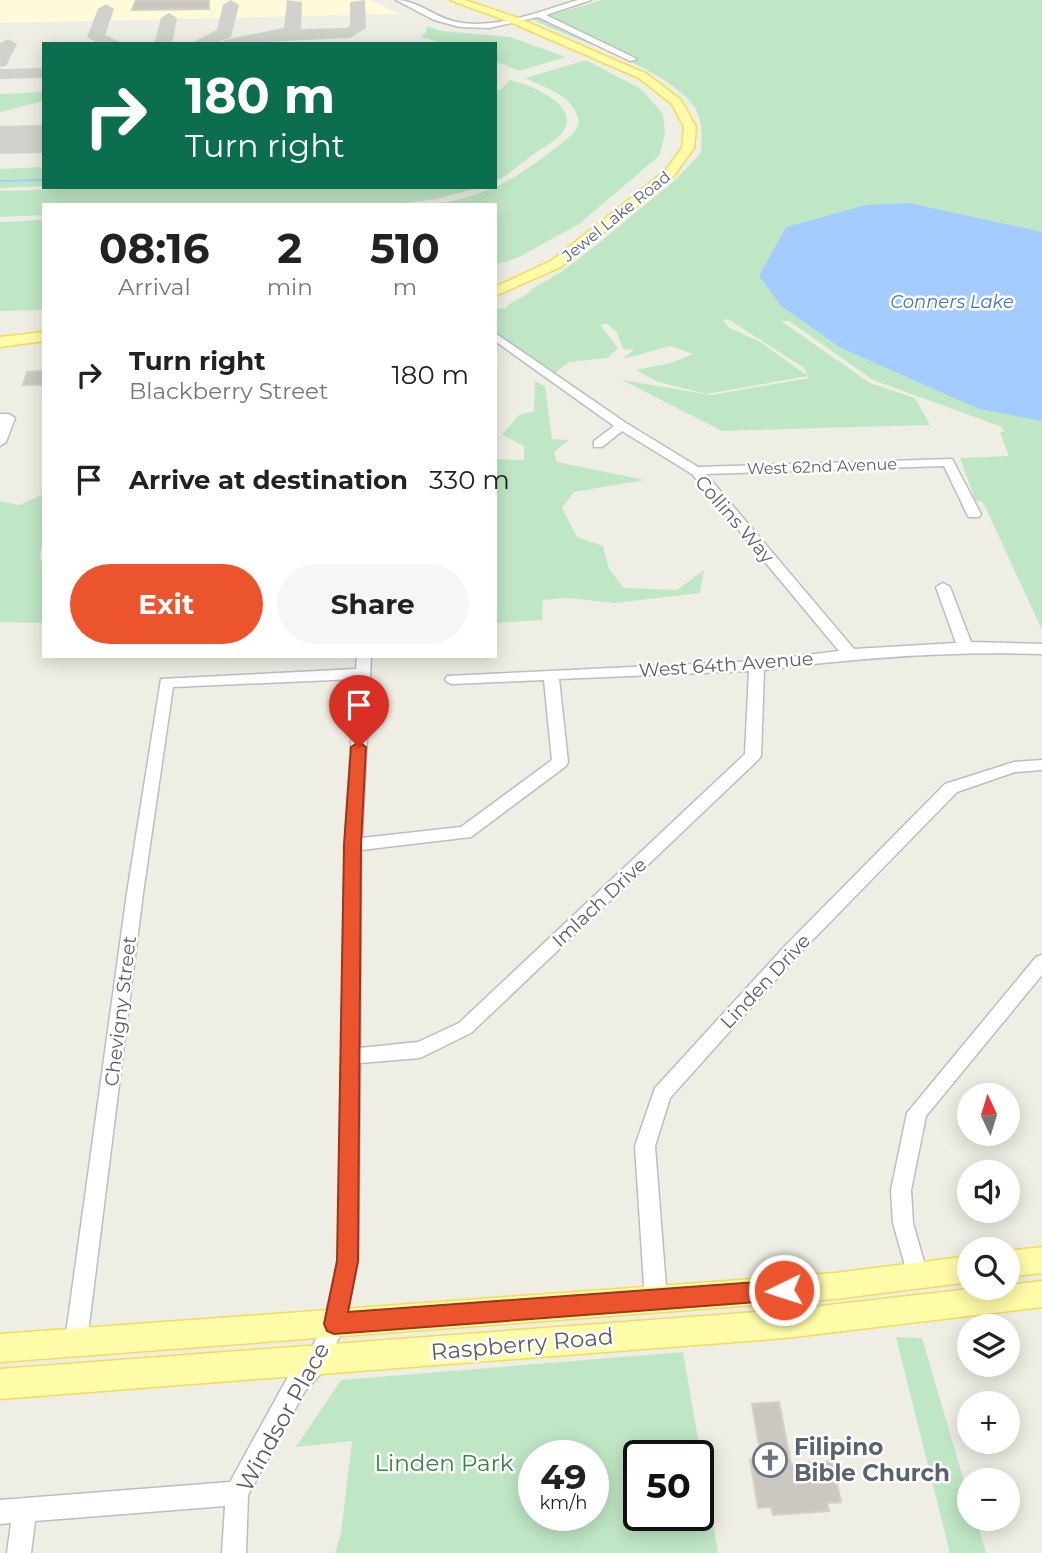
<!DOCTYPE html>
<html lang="en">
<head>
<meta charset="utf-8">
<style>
  :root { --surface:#fff; --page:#f6f6f6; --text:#222; --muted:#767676; --accent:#ec542d }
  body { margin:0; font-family:Montserrat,sans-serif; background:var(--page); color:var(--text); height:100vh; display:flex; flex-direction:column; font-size:26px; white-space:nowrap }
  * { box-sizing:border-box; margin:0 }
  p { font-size:23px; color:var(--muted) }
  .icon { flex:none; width:38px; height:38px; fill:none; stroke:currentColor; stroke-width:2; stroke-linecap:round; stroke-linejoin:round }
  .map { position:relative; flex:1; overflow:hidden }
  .panel { position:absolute; left:42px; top:203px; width:455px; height:455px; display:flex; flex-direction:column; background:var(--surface); border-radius:0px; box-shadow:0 4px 18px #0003 }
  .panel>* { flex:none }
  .top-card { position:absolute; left:42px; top:42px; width:455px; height:147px; border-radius:0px; box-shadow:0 4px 18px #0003; background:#0b6e4f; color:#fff; overflow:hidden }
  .needle { width:46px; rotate:356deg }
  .fabs { position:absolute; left:957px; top:1083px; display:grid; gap:14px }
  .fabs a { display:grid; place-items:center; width:63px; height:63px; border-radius:50%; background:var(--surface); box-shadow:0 4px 18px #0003; font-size:35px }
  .speed { position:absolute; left:518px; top:1440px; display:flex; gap:14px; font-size:35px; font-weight:700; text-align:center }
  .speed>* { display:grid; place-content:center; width:91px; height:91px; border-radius:50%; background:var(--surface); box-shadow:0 4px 18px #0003; line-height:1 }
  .speed small { font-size:18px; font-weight:400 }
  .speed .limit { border:4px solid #111; border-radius:10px; background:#fff; color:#111 }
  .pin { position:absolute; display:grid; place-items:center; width:60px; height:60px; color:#fff; margin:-72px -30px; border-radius:50% 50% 50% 0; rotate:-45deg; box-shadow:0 0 7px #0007 }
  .pin .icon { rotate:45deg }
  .me { position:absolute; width:77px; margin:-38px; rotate:266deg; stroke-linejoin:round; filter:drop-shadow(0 0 5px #0008) }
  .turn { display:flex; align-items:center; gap:24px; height:147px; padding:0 28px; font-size:32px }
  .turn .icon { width:91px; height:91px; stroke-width:2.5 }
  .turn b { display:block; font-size:49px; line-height:60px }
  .eta { display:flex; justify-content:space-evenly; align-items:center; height:119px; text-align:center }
  .eta b { font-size:42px; font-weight:700; line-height:49px }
  .button { display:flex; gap:14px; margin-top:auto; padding:14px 28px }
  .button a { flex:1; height:80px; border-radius:42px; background:var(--accent); color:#fff; font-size:28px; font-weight:700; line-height:80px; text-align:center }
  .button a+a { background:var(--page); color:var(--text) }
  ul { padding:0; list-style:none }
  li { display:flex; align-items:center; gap:21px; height:105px; padding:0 28px }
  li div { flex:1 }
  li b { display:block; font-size:26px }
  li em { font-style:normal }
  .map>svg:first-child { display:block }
</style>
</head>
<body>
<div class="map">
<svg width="1042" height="1553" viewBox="0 0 1042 1553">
  <rect width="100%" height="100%" fill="#efeee4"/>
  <!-- commercial -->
  <polygon fill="#fefada" points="0,0 370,0 400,14 0,23"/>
  <!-- green -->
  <g fill="#c0e7c5" fill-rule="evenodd">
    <path d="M602,0H1042V630L983,502L975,500L960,458L1009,456L1000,432H1004L1002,427L873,380L789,321H781L870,383L915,398L930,425L722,431L622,380L711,395L809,378L804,368L728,319L723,320L729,328L759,341L808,376L707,394L658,382L636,370L671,363L693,354L670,346L623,359L634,349L624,350L616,331L607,324L600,325L618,348L608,358L569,362L555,373L495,333V309L506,308L509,304L533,291L527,292L561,272L594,247L674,181L701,153C702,137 703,120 694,106C665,67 578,42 534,20Z"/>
    <polygon points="427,26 442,31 510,37 566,57 519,71 495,61 495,44 446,44 421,37 426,32"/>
    <path d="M586,60L641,89L663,114L665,134L659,156L579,224L517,258L495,265V205H428C485,197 510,183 554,149C564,141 576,134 579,122C575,96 546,88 525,78Z"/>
    <path d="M510,80C530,85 583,105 562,133C557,141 543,147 535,153C522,162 510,175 495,181V91L501,89Z"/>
    <polygon points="44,92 44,101 0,112 0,94"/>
    <polygon points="44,167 44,186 0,188 0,169"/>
    <polygon points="140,187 480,187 437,199 398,204 44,205 44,215 0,217 0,191"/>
    <polygon points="44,220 44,310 0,311 0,222"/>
    <polygon points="535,381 545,386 552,439 569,440 554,452 557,462 645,480 574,492 562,508 577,537 603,546 609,569 624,588 677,590 704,570 700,593 615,603 567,598 543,600 542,620 495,623 495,459 524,460 524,446 502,435 519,415 534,411"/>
    <polygon points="41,495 44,496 44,535 39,559 44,562 44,623 0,622 0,501 19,505"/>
    <polygon points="896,1337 922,1338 969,1498 970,1519 976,1519 986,1553 950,1553"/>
    <path d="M683,1352L718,1553H335L341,1533L352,1441L296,1447L341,1380ZM534,1456H593V1516H534ZM639,1456H698V1516H639Z"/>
  </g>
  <!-- water -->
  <polygon fill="#a4ccff" points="909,203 1042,232 1042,421 979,409 841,348 781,306 759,276 786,227 866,205"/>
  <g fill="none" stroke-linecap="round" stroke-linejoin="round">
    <!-- stream -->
    <polyline stroke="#a4ccff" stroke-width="2" points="0,181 44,180"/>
    <!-- taxiway -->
    <g fill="#d2d2cd" fill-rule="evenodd">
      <polygon points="231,0 239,5 231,37 213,44 189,44 217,30 223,5"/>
      <polygon points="287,0 302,2 301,29 346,28 350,26 350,2 365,0 366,28 350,38 222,44 224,40 284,28"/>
      <polygon points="106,4 114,9 105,35 124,44 99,44 87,37 98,9"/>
      <polygon points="169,13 177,18 172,44 154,44 161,18"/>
      <polygon points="8,39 17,44 6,66 0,67 0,43"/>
      <polygon points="44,68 44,78 0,79 0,69"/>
      <polygon points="44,130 44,142 31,145 21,139 24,135"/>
    </g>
    <!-- runway -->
    <polygon fill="#d2d2cd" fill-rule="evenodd" points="44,125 44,153 0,154 0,126"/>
  </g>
  <!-- building -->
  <g fill="#cac8c1" stroke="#d4d1c2" stroke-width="2">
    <polygon points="136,0 209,0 209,9 132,10"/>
    <polygon points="44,371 44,385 23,385 27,372"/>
    <polygon points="779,1402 791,1464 832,1461 841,1502 827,1503 829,1511 773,1515 771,1507 758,1508 750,1459 761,1458 752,1404"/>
  </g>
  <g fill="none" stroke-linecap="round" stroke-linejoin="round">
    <!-- minor casing -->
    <g stroke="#bcbdc3" stroke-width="3">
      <g id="minor">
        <path d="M396,0C418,0 435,18 457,22C497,30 540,11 578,0H591L546,15L637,59L630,61L538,17L489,28L460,27L434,20Z"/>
        <path d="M495,333L626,423L698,467L952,459L981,514L979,517H969L967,514L944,466L706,474L854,649L956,643L936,587L943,583L950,587L971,642L1042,644V654C948,651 857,658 764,670L761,756L758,760L471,1033L420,1058L360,1063L358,1261L345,1324L325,1369L305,1391L248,1495L246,1553H222L225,1506L35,1521L31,1553H7L11,1523L0,1524V1500L230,1482L289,1375L309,1353L324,1323L338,1261L345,845L355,679L173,687L143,893L87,1341L84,1348L76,1351L68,1348L65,1341L127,893L161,679L356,669L357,656H371L362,838L461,827L552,760L544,680L452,684L447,682L445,679L447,676L757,661L839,651L692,474L622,431L602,447H594V441L614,426L495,341ZM749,671L745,754L459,1023L418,1042L360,1048L361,850L471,837L566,766L568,762L559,679Z"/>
        <polygon points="0,414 9,414 15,418 6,442 0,446"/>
        <polygon points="1042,760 1042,770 1015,772 957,792 798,955 670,1098 655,1146 667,1300 663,1307 656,1310 649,1307 645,1300 635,1146 655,1088 786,945 945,784 1014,762"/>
        <polygon points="1042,955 1042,975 926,1116 911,1190 913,1223 928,1276 925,1283 918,1286 911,1283 908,1276 893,1223 891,1190 907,1113 1036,957"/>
      </g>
    </g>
    <!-- major casing -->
    <g stroke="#f4db59" stroke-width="3">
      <g id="major">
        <polygon points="450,0 465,0 518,18 647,74 681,100 696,127 694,148 673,177 561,267 495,296 495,287 551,261 665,171 682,148 684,127 672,104 639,78 510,22"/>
        <polygon points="44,332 44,341 0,347 0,337"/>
        <polygon points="1042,1247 1042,1273 1008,1277 1008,1251"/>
        <polygon points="970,1256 970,1282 835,1299 0,1362 0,1334 835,1273"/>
        <polygon points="1042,1281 1042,1307 785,1338 0,1399 0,1369 785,1310 979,1288 1008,1288 1008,1285"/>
      </g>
    </g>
    <!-- minor -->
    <use href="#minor" fill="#fff" fill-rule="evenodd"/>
    <!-- major -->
    <use href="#major" fill="#fffca9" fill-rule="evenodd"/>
  </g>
  <!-- route -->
  <polygon fill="#ec542d" stroke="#99371d" stroke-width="2" points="359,742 366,747 361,845 358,1261 348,1312 784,1280 792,1283 795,1290 792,1297 784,1300 334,1334 327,1331 324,1324 337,1261 344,845 351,747"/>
  <!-- icons -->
  <defs>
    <g id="church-ring" transform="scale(1.75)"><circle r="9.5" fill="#fff" stroke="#6b7280" stroke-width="1.5"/><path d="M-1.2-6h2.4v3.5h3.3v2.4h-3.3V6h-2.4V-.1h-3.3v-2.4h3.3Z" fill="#6b7280"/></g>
  </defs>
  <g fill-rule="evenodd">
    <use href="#church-ring" x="770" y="1460"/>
  </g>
  <g text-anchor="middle" stroke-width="5" stroke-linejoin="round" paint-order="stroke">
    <!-- far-street labels -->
    <g font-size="16" fill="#5c5f65" stroke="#fff">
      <text transform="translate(616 216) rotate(-39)" y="6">Jewel Lake Road</text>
      <text transform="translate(822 466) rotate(-2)" y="6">West 62nd Avenue</text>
    </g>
    <!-- far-water labels -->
    <g font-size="18" font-style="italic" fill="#4473c5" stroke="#fff">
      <text x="952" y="308">Conners Lake</text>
    </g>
    <!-- street labels -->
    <g font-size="19" fill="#5c5f65" stroke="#fff">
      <text transform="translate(735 519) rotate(49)" y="7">Collins Way</text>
      <text transform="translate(726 664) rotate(-4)" y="7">West 64th Avenue</text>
      <text transform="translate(599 902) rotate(-43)" y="7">Imlach Drive</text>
      <text transform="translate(765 981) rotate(-47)" y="7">Linden Drive</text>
      <text transform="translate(120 1011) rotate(-83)" y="7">Chevigny Street</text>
    </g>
    <!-- near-street labels -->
    <g font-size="23" fill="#5c5f65" stroke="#fff">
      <text transform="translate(522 1344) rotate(-5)" y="8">Raspberry Road</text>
      <text transform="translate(283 1417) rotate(-61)" y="8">Windsor Place</text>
    </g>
    <!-- near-worship labels -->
    <g font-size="23" font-weight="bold" fill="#5b616d" stroke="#fff" text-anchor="start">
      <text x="794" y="1455">Filipino<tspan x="794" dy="26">Bible Church</tspan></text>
    </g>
    <!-- near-park labels -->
    <g font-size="23" fill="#338541" stroke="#fff">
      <text x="444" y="1471">Linden Park</text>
    </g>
  </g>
</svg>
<div class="fabs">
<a><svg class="needle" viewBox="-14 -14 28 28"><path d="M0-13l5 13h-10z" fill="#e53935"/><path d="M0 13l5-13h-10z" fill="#767676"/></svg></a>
<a><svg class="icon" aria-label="sound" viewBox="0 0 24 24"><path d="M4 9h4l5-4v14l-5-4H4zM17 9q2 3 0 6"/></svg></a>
<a><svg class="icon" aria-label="search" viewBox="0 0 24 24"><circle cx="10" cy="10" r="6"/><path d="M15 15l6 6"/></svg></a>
<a><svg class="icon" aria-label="layers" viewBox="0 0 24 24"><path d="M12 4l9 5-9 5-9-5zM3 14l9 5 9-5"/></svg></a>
<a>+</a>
<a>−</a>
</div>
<div class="speed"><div>49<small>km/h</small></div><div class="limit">50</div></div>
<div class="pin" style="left:359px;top:747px;background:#d93025"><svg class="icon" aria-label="arrive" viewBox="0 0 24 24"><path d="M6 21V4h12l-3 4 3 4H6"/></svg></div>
<svg class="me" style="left:784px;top:1290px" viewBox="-20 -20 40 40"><circle r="17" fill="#ec542d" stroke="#fff" stroke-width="3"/><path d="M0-11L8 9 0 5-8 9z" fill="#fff"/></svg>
<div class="top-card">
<div class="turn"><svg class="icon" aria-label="right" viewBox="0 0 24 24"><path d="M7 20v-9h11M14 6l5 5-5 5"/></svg><div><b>180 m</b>Turn right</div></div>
</div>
<section class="panel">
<div class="eta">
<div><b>08:16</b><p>Arrival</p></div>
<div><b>2</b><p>min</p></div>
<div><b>510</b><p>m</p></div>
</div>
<ul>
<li><svg class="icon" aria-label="right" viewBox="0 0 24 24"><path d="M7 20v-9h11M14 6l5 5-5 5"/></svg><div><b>Turn right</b><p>Blackberry Street</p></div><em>180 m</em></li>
<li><svg class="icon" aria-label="arrive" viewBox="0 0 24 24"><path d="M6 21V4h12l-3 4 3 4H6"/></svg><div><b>Arrive at destination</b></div><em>330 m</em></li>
</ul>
<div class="button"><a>Exit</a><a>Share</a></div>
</section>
</div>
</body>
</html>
